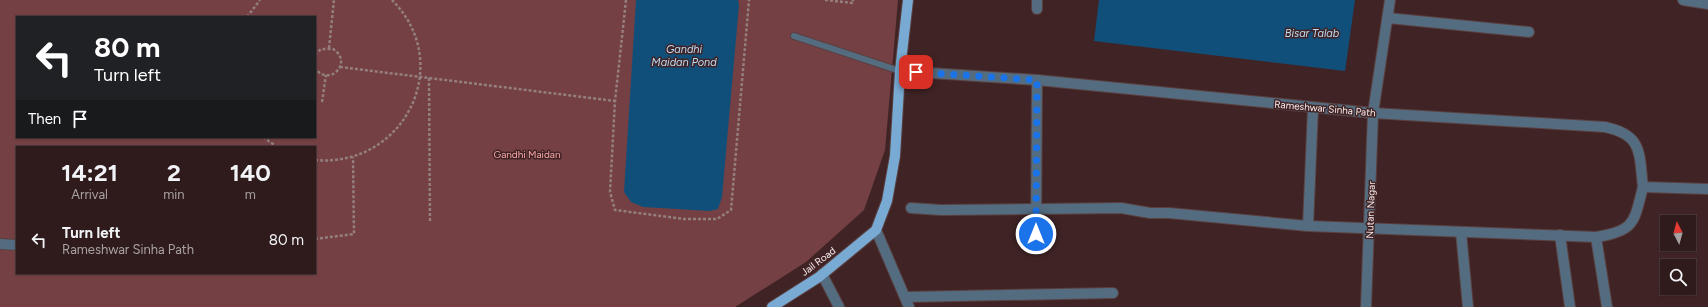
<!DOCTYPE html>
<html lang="en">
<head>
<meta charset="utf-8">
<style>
  :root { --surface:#301b1c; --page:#382425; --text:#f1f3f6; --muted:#a8a1a3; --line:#4b393b }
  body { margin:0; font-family:Figtree,sans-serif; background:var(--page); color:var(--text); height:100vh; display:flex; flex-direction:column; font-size:15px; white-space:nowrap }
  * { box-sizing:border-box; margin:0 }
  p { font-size:13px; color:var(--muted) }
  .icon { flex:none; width:22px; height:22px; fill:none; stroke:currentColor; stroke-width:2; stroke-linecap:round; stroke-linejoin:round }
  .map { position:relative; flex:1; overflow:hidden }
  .side { position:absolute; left:16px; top:146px; width:300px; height:128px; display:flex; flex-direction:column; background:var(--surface); border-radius:0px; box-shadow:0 1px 3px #0004,0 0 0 1px var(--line) }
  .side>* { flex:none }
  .guide { position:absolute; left:16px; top:16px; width:300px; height:122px; border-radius:0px; box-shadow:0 1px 3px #0004,0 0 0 1px var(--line); background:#202124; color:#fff; overflow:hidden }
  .needle { width:26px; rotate:354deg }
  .fabs { position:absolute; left:1660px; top:215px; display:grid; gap:8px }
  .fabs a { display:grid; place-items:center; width:36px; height:36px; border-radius:0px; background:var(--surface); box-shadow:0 1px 3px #0004,0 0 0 1px var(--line); font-size:20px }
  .pin { position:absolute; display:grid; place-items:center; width:34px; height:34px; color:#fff; margin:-17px; border-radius:8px; box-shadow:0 2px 6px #0006 }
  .me { position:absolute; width:44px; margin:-22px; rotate:0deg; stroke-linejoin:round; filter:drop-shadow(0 0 3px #0008) }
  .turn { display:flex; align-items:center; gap:14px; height:84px; padding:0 12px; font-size:18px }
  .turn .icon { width:52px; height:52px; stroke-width:2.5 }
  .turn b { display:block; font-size:28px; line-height:34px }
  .then { display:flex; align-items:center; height:38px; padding:0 12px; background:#0003; gap:8px; font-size:15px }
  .eta { display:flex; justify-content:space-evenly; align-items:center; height:68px; text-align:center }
  .eta b { font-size:24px; font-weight:700; line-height:28px }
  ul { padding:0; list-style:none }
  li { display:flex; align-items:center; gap:12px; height:52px; padding:0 12px }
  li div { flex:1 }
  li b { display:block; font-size:15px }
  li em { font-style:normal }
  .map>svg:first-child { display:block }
</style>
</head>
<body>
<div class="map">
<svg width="1708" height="307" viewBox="0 0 1708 307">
  <rect width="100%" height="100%" fill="#402425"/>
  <!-- green -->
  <path fill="#744043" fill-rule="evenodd" d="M0,0H898L885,150L864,210L806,262L735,307H0ZM17,17H315V137H17ZM17,147H315V273H17Z"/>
  <!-- water -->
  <g fill="#114f7b">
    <polygon points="636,0 738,0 739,5 722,197 718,209 710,211 643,207 631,202 624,192"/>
    <polygon points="1099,0 1355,0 1345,71 1094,41"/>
  </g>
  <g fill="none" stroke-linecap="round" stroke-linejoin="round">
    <!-- service casing -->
    <g stroke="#5a4041" stroke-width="8">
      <polyline id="service" points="794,36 900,71"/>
    </g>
    <!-- minor casing -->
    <g stroke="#5a4041" stroke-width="12">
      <g id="minor">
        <polyline points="1037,0 1037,9"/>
        <polyline points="1683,0 1708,4"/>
        <polyline points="1388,18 1529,32"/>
        <path d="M900,71L1037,80L1373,113L1605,127C1643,135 1639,153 1643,187L1708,189"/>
        <path d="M911,208L941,210L1121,208L1150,213H1169L1308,226L1596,237C1636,231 1634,221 1643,187"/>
        <polyline points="1308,226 1313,108"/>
        <polyline points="876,230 909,307"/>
        <polyline points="1461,232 1468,307"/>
        <polyline points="1036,234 1037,80"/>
        <polyline points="1560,235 1570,307"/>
        <polyline points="1596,237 1607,307"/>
        <polyline points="0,244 17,245"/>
        <polyline points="822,274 839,307"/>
        <polyline points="906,297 1113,293"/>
        <polyline points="1366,307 1373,113 1390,0"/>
      </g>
    </g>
    <!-- primary casing -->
    <g stroke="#5a4041" stroke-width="12">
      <polyline id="primary" points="772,307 819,277 876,230 887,201 895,156 900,71 908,0"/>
    </g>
    <!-- path -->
    <g stroke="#947e7e" stroke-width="2.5" stroke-dasharray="3 2" stroke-linecap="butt">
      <polyline points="626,0 615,101 610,192 615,210 684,219 717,219 731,210 749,0"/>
      <polyline points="825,0 853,3 853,0"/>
      <polyline points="247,17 260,0"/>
      <polyline points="329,48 334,0"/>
      <path d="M315,55L321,49H333C354,62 329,88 315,68"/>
      <polyline points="340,67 615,101"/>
      <polyline points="429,78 430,223"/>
      <polyline points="322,102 326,75"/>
      <polyline points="263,137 277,147"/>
      <path d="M315,160C404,168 456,64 392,0"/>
      <polyline points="315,239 354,234 353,157"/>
    </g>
    <!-- service -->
    <use href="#service" stroke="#546c80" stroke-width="6"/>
    <!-- minor -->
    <use href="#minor" stroke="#546c80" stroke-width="10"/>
    <!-- primary -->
    <use href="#primary" stroke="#79aad3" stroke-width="10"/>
  </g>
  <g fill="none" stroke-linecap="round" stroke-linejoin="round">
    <!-- route -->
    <polyline stroke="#1a73e8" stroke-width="7" stroke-dasharray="0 12.6" points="916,72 1037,80 1036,234"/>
  </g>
  <g text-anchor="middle" stroke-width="3" stroke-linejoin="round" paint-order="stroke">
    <!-- street labels -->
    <g font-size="10" fill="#fdeeee" stroke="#402425">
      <text transform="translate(1325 108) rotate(5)" y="4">Rameshwar Sinha Path</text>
      <text transform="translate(1370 210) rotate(-88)" y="4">Nutan Nagar</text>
      <text transform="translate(818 261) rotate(-37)" y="4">Jail Road</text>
    </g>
    <!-- park labels -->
    <g font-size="10" fill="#fda9ac" stroke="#402425">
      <text x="527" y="158">Gandhi Maidan</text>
    </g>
    <!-- water labels -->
    <g font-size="11" font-style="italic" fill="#bddcf6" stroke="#402425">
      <text x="1312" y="37">Bisar Talab</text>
      <text x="684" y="53">Gandhi<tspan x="684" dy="13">Maidan Pond</tspan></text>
    </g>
  </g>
</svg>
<div class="fabs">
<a><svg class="needle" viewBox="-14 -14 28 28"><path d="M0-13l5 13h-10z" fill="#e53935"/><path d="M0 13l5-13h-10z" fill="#a8a1a3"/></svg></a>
<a><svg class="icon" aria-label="search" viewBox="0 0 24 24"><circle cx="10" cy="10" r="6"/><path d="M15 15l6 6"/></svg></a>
</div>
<div class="pin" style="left:916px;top:72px;background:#d93025"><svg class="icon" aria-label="arrive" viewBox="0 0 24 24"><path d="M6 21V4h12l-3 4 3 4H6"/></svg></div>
<svg class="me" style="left:1036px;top:234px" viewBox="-20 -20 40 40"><circle r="17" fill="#1a73e8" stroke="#fff" stroke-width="3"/><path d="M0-11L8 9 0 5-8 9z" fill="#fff"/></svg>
<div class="guide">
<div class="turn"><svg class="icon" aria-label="left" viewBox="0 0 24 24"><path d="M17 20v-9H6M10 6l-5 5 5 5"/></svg><div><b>80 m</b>Turn left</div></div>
<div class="then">Then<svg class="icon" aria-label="arrive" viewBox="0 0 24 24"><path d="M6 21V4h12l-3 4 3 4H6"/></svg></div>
</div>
<section class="side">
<div class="eta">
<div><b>14:21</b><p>Arrival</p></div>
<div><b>2</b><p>min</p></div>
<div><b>140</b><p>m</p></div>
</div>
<ul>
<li><svg class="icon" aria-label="left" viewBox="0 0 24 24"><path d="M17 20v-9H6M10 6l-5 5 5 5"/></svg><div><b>Turn left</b><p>Rameshwar Sinha Path</p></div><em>80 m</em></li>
</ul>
</section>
</div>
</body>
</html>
